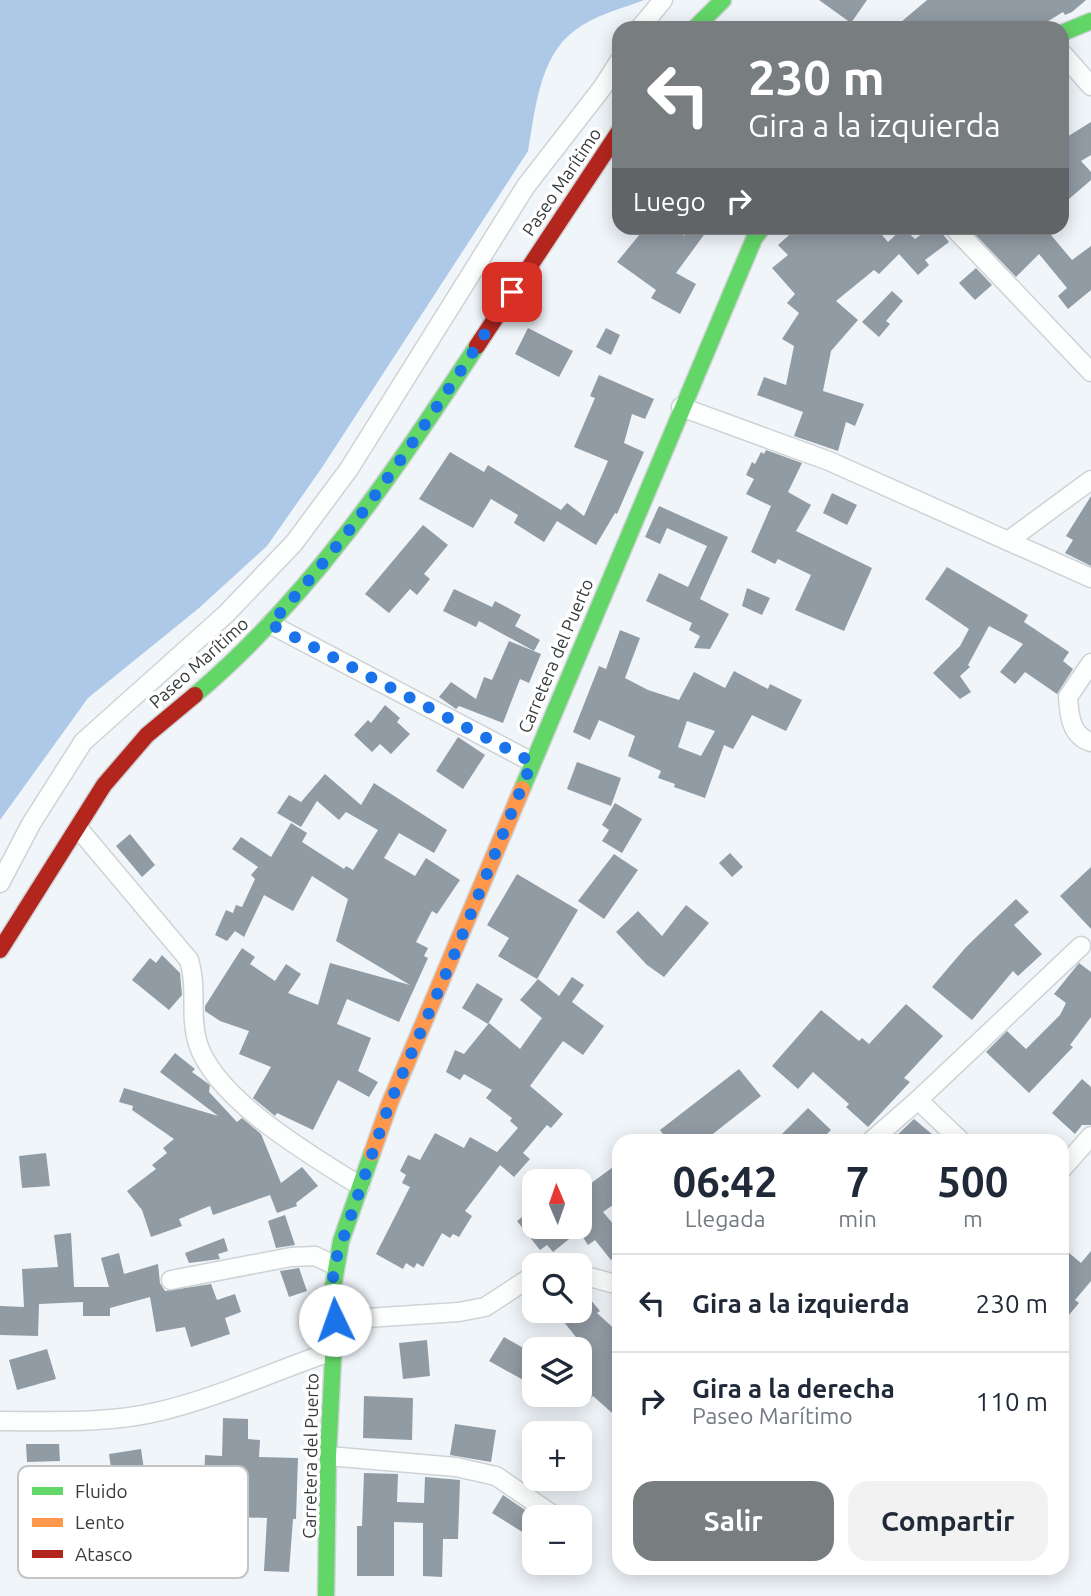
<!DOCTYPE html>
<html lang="es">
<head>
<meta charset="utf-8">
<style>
  :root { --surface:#fff; --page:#f2f2f3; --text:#1f2937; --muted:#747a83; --line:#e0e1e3; --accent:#787d80 }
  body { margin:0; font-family:Ubuntu,sans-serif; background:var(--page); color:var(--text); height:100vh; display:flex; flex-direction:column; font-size:26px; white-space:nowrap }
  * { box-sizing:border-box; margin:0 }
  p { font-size:23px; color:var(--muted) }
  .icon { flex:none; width:38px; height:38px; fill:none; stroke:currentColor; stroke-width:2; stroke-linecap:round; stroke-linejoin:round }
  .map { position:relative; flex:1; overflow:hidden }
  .side { position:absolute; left:612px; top:1134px; width:457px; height:441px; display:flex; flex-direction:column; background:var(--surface); border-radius:21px; box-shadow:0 4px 18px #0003 }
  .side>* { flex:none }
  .banner { position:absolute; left:612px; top:21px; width:457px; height:214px; border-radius:21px; box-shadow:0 4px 18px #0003; background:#787d80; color:#fff; overflow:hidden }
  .needle { width:46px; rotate:358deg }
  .fabs { position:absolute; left:522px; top:1169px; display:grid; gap:14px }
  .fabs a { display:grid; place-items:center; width:70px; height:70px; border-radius:14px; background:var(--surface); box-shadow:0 4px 18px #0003; font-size:35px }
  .pin { position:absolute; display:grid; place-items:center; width:60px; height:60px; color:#fff; margin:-30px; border-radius:14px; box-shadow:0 4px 10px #0006 }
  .me { position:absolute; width:77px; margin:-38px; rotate:357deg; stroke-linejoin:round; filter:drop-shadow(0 0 5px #0008) }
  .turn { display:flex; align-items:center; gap:24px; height:147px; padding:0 21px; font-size:32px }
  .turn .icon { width:91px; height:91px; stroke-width:2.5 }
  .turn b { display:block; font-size:49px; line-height:60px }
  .then { display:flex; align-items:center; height:66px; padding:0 21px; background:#0003; gap:14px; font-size:26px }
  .eta { display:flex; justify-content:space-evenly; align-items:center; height:119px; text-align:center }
  .eta b { font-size:42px; font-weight:700; line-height:49px }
  .button { display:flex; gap:14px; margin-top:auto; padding:14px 21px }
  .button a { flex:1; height:80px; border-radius:21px; background:var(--accent); color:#fff; font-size:28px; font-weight:700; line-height:80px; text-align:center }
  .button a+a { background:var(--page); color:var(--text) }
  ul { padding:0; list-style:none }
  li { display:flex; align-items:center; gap:21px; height:98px; padding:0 21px; border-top:2px solid var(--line) }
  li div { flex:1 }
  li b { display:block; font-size:26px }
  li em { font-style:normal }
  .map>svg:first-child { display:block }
</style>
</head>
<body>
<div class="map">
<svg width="1091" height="1596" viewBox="0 0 1091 1596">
  <rect width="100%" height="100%" fill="#f0f5fa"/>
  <!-- water -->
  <path fill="#aec8e8" d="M0,0H644C621,9 594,15 574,31C539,57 535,112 528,151L321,469L267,546L199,608L88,698L0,820Z"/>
  <!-- building -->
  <g fill="#919ba4" fill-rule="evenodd">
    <polygon points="819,0 867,0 851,23"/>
    <polygon points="927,0 1086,0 1072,12 1065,15 1063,12 1037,28 894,28"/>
    <polygon points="1091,122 1091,155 1081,161 1091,172 1091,180 1062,205 1062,140"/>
    <polygon points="645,228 672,228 684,236 691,228 709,228 676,273 696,284 680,314 651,298 656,290 617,262"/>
    <polygon points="797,228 876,228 888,242 903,228 915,239 930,228 938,228 949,242 925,260 929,265 918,275 899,254 879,274 874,270 836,301 858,320 831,351 823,391 864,404 855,426 846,422 838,451 794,436 803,412 757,395 764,377 786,385 794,346 782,339 799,313 787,303 795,294 772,268 788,255 778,245"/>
    <polygon points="969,228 1045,228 1072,260 1091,246 1091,290 1068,309 1058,296 1067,288 1039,254 1016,277"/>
    <polygon points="976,268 992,285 975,300 959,283"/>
    <polygon points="892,291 903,301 886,321 890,324 879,337 862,322"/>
    <polygon points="528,328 573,351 559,377 515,354"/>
    <polygon points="606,328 620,335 611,355 596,347"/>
    <polygon points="599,375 654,399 645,419 632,414 624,443 644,452 617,514 615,513 596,545 557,521 544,542 514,523 518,515 491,499 473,528 419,499 450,452 484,472 488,465 561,510 567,503 584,516 608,461 574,447 595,398 590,396"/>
    <polygon points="766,450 802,463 788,492 811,505 796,531 872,568 844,631 795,610 811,575 778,559 775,564 751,552 771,506 746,494 754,479 746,475 752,462 755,464 761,452 764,454"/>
    <polygon points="832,493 857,505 847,525 823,513"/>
    <polygon points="1091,496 1091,566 1065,553 1073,540 1066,536"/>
    <polygon points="659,506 728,537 700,599 729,614 710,649 694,648 700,636 689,630 692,623 646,601 659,573 688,587 707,546 667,528 660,544 645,537"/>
    <polygon points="423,525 448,545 424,574 430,579 417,595 410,589 389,613 365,594"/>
    <polygon points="947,567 1028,615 1024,622 1069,652 1063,661 1073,669 1057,694 1025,672 1015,684 1000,672 1023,644 989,626 968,665 970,667 960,676 971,692 960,699 933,673 960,646 969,629 925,599"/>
    <polygon points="747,588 770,598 762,615 742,606"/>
    <polygon points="454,589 492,607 495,601 521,615 515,626 540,640 534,651 479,621 476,627 443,611"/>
    <path d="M620,630L640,638L625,678L648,690L679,700L694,672L725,688L734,671L768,689L770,684L802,700L786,731L752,715L733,749L724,745L705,798L674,787L675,784L658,778L661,771L628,756L635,736L599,720L590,740L573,732L599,666L606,669ZM687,721L715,731L701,756L678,747Z"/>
    <polygon points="509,641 541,654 529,683 520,679 503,723 459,706 456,709 439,697 451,682 476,699 484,677 492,680"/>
    <polygon points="385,705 400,718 397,722 410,734 391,754 380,744 372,752 354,735 368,720 371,723"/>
    <polygon points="458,737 485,755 463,789 436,771"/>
    <polygon points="577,762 621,778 611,806 567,789"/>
    <polygon points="325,774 361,805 374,783 447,830 434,853 399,833 384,858 415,876 426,858 460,880 437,914 432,911 416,942 428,948 424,956 428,958 399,1022 347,999 337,1024 371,1038 358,1071 378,1082 369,1097 338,1080 313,1130 277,1113 275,1116 253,1098 271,1067 239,1054 249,1031 220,1021 205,1011 205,1006 242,948 255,957 250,964 275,981 286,964 301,974 288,993 318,1005 330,963 410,985 336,941 348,899 312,876 293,911 264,895 244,937 235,931 227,941 215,935 226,910 233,913 236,905 242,907 255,879 251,875 258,867 232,849 241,837 271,857 291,823 307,833 302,842 344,869 346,866 353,870 378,830 346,812 339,820 317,801 301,827 277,813 289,795 301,802"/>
    <polygon points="615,803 642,819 622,853 602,841 609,830 602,825"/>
    <polygon points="130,834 155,865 142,877 116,846"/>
    <polygon points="730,853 743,867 732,877 719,863"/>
    <polygon points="614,854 638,870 604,919 578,901"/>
    <polygon points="1091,867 1091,929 1060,896"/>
    <polygon points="517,874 578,910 537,979 498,956 509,938 487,925"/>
    <polygon points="1016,899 1029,912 1014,925 1042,954 1018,976 1013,971 972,1020 932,987 966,947"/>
    <polygon points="686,905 709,923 664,977 647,965 616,932 638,911 662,936"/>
    <polygon points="162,955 180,973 182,995 169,1010 132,980 150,958 156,963"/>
    <polygon points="1079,963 1091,972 1091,1017 1070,1045 1073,1047 1029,1093 986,1052 1007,1031 1026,1049 1060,1015 1066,1003 1054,994"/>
    <polygon points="572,977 584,985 572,1002 604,1026 583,1055 563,1041 530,1086 563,1114 551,1128 547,1125 523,1153 530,1159 514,1177 500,1165 465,1211 472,1216 459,1237 453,1234 450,1238 442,1233 423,1267 417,1263 414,1268 406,1263 403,1269 376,1254 410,1187 402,1183 406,1175 400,1171 408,1155 420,1160 435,1133 464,1148 470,1137 497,1152 518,1128 510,1121 512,1118 486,1098 492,1090 464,1074 460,1080 446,1072 455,1050 464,1054 489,1023 520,1049 542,1018 520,1000 538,979 559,996"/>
    <polygon points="477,983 503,999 488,1024 462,1008"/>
    <polygon points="906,1004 943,1036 904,1078 910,1082 868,1127 846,1107 849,1104 813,1072 798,1089 772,1066 821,1010 859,1041 862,1038 869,1044"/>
    <polygon points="175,1053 195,1069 192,1072 210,1085 209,1092 237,1122 242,1118 261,1134 281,1183 302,1167 318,1186 296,1203 297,1206 277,1213 270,1195 213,1215 210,1206 179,1219 182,1226 151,1237 142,1210 127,1191 156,1169 152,1165 167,1153 163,1148 174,1139 132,1110 133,1106 119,1102 124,1088 218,1116 160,1072"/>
    <polygon points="739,1069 761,1096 704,1141 668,1141 660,1130"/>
    <polygon points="1082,1079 1091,1087 1091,1125 1082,1125 1075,1134 1052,1113"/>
    <polygon points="808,1108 831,1130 820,1141 775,1141"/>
    <polygon points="914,1119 940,1141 891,1141"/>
    <polygon points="46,1153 50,1186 22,1188 19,1156"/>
    <polygon points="620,1162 620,1200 603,1212 620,1232 620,1254 611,1260 595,1240 588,1245 579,1231 553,1252 547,1245 540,1250 517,1221 534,1208 534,1227 579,1227 579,1192"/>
    <polygon points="285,1215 295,1245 276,1248 268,1221"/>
    <polygon points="71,1233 74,1287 109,1287 101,1258 119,1253 124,1274 158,1264 160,1283 165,1291 211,1284 217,1300 235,1294 241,1312 225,1318 230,1334 191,1347 185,1327 156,1332 150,1297 110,1308 110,1316 83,1316 83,1302 39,1304 38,1336 0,1335 0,1306 24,1307 22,1269 58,1267 54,1235"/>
    <polygon points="224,1238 228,1251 218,1254 220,1259 189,1263 185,1253"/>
    <polygon points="1062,1247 1081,1263 1091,1251 1091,1281 1075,1300 1079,1303 1062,1323"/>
    <polygon points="299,1268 307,1291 289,1297 280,1271"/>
    <polygon points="579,1286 600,1311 597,1313 620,1334 620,1420 593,1396 589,1401 579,1392 580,1342 555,1311 579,1311"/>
    <polygon points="504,1337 534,1354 534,1386 489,1361"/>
    <polygon points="427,1340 430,1376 403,1379 399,1343"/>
    <polygon points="47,1349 56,1379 17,1390 9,1360"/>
    <polygon points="364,1396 413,1398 412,1440 363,1438"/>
    <polygon points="223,1418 248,1419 248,1439 260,1440 259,1457 298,1458 296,1519 293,1519 289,1572 264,1571 267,1518 203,1516 205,1455 222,1456"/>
    <polygon points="455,1424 496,1430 491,1462 450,1455"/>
    <polygon points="26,1444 59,1444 60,1461 27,1462"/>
    <polygon points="141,1449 146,1484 114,1489 109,1454"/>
    <polygon points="364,1473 398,1474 397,1502 424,1503 425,1477 460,1480 458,1539 443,1539 442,1577 423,1576 423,1523 394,1522 394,1576 357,1576 357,1526 362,1526"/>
    <polygon points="503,1495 534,1516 524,1533 492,1513"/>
  </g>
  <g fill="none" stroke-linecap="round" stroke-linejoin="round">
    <!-- street casing -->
    <g stroke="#cfd3d6" stroke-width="21">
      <g id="street">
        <polyline points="640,28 663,0"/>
        <polyline points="1062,53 1091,86"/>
        <polyline points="954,228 1091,372"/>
        <polyline points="681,407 829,461 1091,578"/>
        <polyline points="1008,541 1091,480"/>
        <polyline points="270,624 532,762"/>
        <path d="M1091,663L1068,697C1069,715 1071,736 1091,742"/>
        <path d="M78,828L189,960C198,988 189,1016 198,1044C217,1101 311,1155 360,1186"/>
        <polyline points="0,883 31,824 83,742 226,614 294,543 349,469 526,186 602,88 620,60"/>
        <polyline points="918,1100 1081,946"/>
        <polyline points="871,1141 918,1100 961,1141"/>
        <polyline points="1062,1169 1091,1136"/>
        <polyline points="579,1274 615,1284 620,1280"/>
        <polyline points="171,1280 291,1257 315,1256 334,1265"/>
        <polyline points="335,1320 459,1312 485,1307 534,1275"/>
        <path d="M0,1421C53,1421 109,1424 161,1411C220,1397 276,1370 333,1351"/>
        <polyline points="328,1456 456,1467 496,1476 556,1517"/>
      </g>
    </g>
    <!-- fast casing -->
    <g stroke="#cfd3d6" stroke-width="19">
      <g id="fast">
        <polyline points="695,28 723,0"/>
        <polyline points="1062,33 1091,21"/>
        <path d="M195,695C311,597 394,472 477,346"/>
        <polyline points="522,789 754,239 762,228"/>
        <polyline points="326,1596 328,1456 335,1320 332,1293 341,1241 372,1153"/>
      </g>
    </g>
    <!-- slow casing -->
    <g stroke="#cfd3d6" stroke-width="19">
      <polyline id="slow" points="372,1153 389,1105 522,789"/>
    </g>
    <!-- jam casing -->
    <g stroke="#cfd3d6" stroke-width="19">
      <g id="jam">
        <polyline points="477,346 620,130"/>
        <polyline points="0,950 104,785 147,735 195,695"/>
      </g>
    </g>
    <!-- street -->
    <use href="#street" stroke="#fdfefe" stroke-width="18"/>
    <!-- fast -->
    <use href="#fast" stroke="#63d668" stroke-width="16"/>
    <!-- slow -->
    <use href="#slow" stroke="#ff974d" stroke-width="16"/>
    <!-- jam -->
    <use href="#jam" stroke="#b3261e" stroke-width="16"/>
  </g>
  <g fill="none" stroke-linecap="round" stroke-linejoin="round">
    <!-- route -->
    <path stroke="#1a73e8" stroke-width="12" stroke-dasharray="0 21.6" d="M335,1320L332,1293L334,1265L389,1105L457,948L532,762L270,624C364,523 437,407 512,292"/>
  </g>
  <g text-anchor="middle" stroke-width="7" stroke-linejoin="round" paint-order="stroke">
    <!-- street labels -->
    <g font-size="18" fill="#383c3f" stroke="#fff">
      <text transform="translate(562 182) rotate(-56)" y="6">Paseo Marítimo</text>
      <text transform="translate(556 656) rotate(-67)" y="6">Carretera del Puerto</text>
      <text transform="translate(199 663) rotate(-42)" y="6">Paseo Marítimo</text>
      <text transform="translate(311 1456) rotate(-89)" y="6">Carretera del Puerto</text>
    </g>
  </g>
  <!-- legend -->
  <rect x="18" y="1466" width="230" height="112" rx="10" fill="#fff" stroke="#c3c4c5" stroke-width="2"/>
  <rect x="32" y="1487" width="31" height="8" fill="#63d668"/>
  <rect x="32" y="1518" width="31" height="9" fill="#ff974d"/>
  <rect x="32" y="1550" width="31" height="8" fill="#b3261e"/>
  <g font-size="19" fill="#383c3f">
    <text x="75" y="1498">Fluido</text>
    <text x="75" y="1529">Lento</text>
    <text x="75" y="1561">Atasco</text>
  </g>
</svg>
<div class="fabs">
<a><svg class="needle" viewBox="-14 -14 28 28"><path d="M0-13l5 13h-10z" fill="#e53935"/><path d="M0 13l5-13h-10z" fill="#747a83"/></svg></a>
<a><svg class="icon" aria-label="search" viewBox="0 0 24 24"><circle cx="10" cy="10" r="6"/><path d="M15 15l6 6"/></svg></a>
<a><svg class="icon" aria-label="layers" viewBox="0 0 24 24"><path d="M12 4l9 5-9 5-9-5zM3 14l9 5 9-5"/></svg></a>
<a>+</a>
<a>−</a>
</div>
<div class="pin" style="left:512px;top:292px;background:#d93025"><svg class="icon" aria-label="arrive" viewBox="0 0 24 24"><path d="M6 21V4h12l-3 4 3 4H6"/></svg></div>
<svg class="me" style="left:335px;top:1320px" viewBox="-20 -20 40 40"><circle r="19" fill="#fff"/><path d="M0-13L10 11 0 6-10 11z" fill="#1a73e8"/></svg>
<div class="banner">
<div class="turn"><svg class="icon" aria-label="left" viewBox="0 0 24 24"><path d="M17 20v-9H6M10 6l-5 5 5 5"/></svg><div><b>230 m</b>Gira a la izquierda</div></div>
<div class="then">Luego<svg class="icon" aria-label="right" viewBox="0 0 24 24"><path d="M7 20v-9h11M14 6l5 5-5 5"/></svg></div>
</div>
<section class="side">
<div class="eta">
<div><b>06:42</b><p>Llegada</p></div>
<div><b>7</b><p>min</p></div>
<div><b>500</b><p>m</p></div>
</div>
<ul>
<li><svg class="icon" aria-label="left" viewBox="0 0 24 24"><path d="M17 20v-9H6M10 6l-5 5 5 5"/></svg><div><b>Gira a la izquierda</b></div><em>230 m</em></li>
<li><svg class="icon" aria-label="right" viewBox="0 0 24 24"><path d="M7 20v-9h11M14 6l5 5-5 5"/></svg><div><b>Gira a la derecha</b><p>Paseo Marítimo</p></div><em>110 m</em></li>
</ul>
<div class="button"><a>Salir</a><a>Compartir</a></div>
</section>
</div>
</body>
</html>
